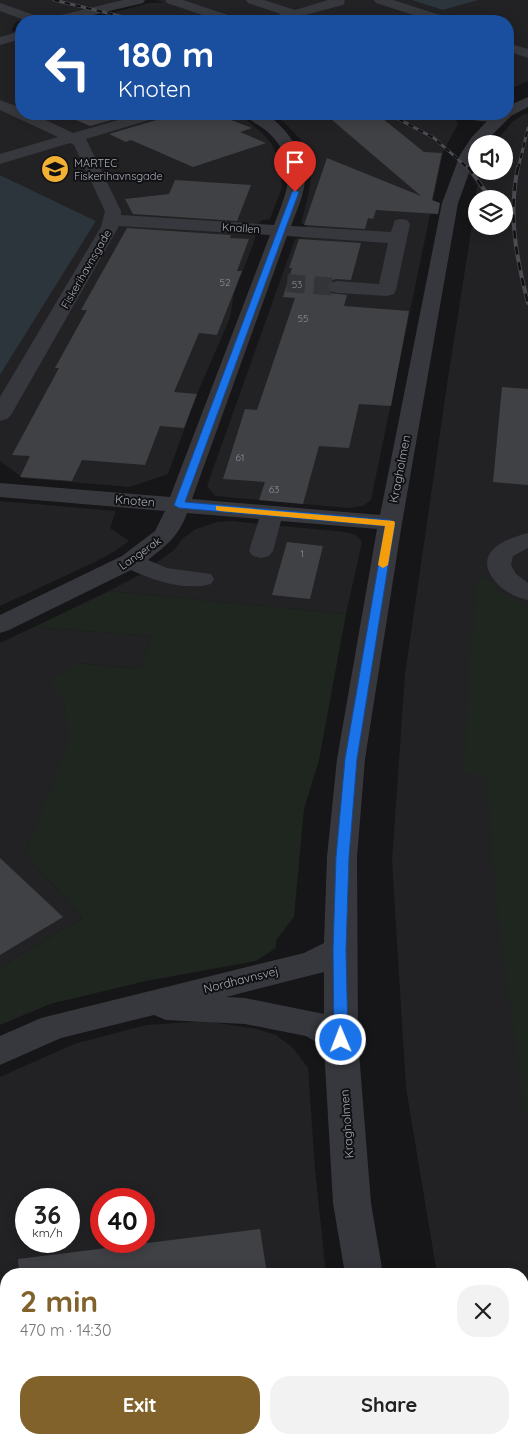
<!DOCTYPE html>
<html lang="en">
<head>
<meta charset="utf-8">
<style>
  :root { --surface:#fff; --page:#f2f2f2; --text:#222; --muted:#767676; --accent:#80622a }
  body { margin:0; font-family:Quicksand,sans-serif; background:var(--page); color:var(--text); height:100vh; display:flex; flex-direction:column; font-size:19px; white-space:nowrap }
  * { box-sizing:border-box; margin:0 }
  p { font-size:16px; color:var(--muted) }
  .icon { flex:none; width:28px; height:28px; fill:none; stroke:currentColor; stroke-width:2; stroke-linecap:round; stroke-linejoin:round }
  .map { position:relative; flex:1; overflow:hidden }
  .drawer { position:absolute; left:0px; top:1268px; width:529px; height:176px; display:flex; flex-direction:column; background:var(--surface); border-radius:20px 20px 0 0; box-shadow:0 2px 12px #0003 }
  .drawer>* { flex:none }
  .hud { position:absolute; left:15px; top:15px; width:499px; height:105px; border-radius:20px; box-shadow:0 2px 12px #0003; background:#1a4fa0; color:#fff; overflow:hidden }
  .controls { position:absolute; left:468px; top:135px; display:grid; gap:10px }
  .controls a { display:grid; place-items:center; width:45px; height:45px; border-radius:50%; background:var(--surface); box-shadow:0 2px 12px #0003; font-size:25px }
  .speed { position:absolute; left:15px; top:1188px; display:flex; gap:10px; font-size:25px; font-weight:700; text-align:center }
  .speed>* { display:grid; place-content:center; width:65px; height:65px; border-radius:50%; background:var(--surface); box-shadow:0 2px 12px #0003; line-height:1 }
  .speed small { font-size:12px; font-weight:400 }
  .speed .limit { border:8px solid #d22; background:#fff; color:#111 }
  .pin { position:absolute; display:grid; place-items:center; width:42px; height:42px; color:#fff; margin:-51px -21px; border-radius:50% 50% 50% 0; rotate:-45deg; box-shadow:0 0 5px #0007 }
  .pin .icon { rotate:45deg }
  .me { position:absolute; width:55px; margin:-28px; rotate:359deg; stroke-linejoin:round; filter:drop-shadow(0 0 4px #0008) }
  .turn { display:flex; align-items:center; gap:18px; height:105px; padding:0 20px; font-size:22px }
  .turn .icon { width:65px; height:65px; stroke-width:2.5 }
  .turn b { display:block; font-size:35px; line-height:42px }
  .round { display:grid; place-items:center; flex:none; width:52px; height:52px; border-radius:20px; background:var(--page) }
  .headline { display:flex; align-items:center; justify-content:space-between; height:85px; padding:0 20px }
  h1 { font-size:30px; font-weight:700; line-height:38px; color:var(--accent) }
  .cta { display:flex; gap:10px; margin-top:auto; padding:10px 20px }
  .cta a { flex:1; height:58px; border-radius:20px; background:var(--accent); color:#fff; font-size:20px; font-weight:700; line-height:58px; text-align:center }
  .cta a+a { background:var(--page); color:var(--text) }
  .map>svg:first-child { display:block }
</style>
</head>
<body>
<div class="map">
<svg width="528" height="1443" viewBox="0 0 528 1443">
  <rect width="100%" height="100%" fill="#161618"/>
  <!-- built -->
  <g fill="#222225" fill-rule="evenodd">
    <polygon points="0,0 125,0 60,15 42,16 16,22 11,31 21,33 21,114 240,114 262,133 271,143 280,161 282,187 270,219 260,221 253,245 234,293 230,318 197,394 168,474 130,487 23,478 0,461 0,375 96,221 0,175"/>
    <polygon points="157,0 411,0 443,10 476,0 528,0 528,81 508,90 508,21 132,21 107,14 150,3 164,3"/>
    <polygon points="271,114 451,114 455,116 458,124 443,152 371,500 363,506 348,508 215,496 207,486 295,239 303,237 306,225 301,223 309,192 311,177 309,161 300,139 285,123"/>
    <path d="M524,114H528V1443H466L465,1438H522V1274H437L406,1088L392,861L405,674L448,378L472,225L477,186L481,171H504V144H494L512,122ZM476,199H504V226H476Z"/>
    <polygon points="0,501 116,511 110,528 129,541 115,551 95,562 0,606"/>
    <polygon points="231,521 345,532 356,535 362,542 346,614 109,591 139,575 174,550 183,538 196,529 217,522"/>
    <polygon points="34,627 151,636 141,669 76,663 64,701 70,741 25,854 83,918 0,967 0,643"/>
    <path d="M205,1021L257,1029L276,1035L293,1048L308,1068L315,1169L326,1274H6V1438H350L351,1443H0V1077L74,1044L146,1025ZM26,1199H69V1241H26ZM101,1199H144V1241H101Z"/>
  </g>
  <!-- green -->
  <g fill="#1e261f">
    <polygon points="485,577 500,592 528,608 528,1129 499,929 486,777 464,773 469,664 478,578"/>
    <polygon points="109,591 346,614 319,760 304,809 294,917 276,940 276,948 256,961 146,981 50,1004 0,1025 0,967 83,918 25,854 69,741 64,701 49,682 76,663 141,669 151,636 34,627"/>
  </g>
  <!-- water -->
  <g fill="#2c353c">
    <polygon points="411,0 478,0 443,10"/>
    <polygon points="0,175 96,221 0,375"/>
  </g>
  <!-- building -->
  <g fill="#404145">
    <polygon points="62,114 133,114 90,126"/>
    <polygon points="163,114 215,114 252,128 240,132 266,143 193,167 131,140 126,142 109,134 160,119"/>
    <polygon points="325,114 377,114 424,152 442,153 432,200 440,203 438,214 376,210 373,219 368,218 365,229 304,225 327,158 421,196"/>
    <polygon points="175,180 251,185 237,221 133,214 125,199 169,194"/>
    <polygon points="127,228 231,235 230,238 249,239 237,271 242,271 217,335 199,333 174,392 197,394 184,428 160,426 145,465 82,460 72,481 20,477 30,456 12,455 59,368 55,368 87,310 81,310"/>
    <polygon points="299,239 361,243 351,280 336,279 329,281 326,286 329,293 347,295 344,306 409,311 391,406 359,404 349,448 319,446 303,504 259,500 265,482 223,479 245,409 257,410 295,298 283,297 292,268 289,268"/>
    <polygon points="502,387 528,389 528,485 493,482"/>
    <polygon points="287,542 323,546 310,599 272,595"/>
    <polygon points="0,858 63,917 0,955"/>
    <polygon points="260,1229 267,1274 19,1274 18,1259"/>
  </g>
  <g fill="none" stroke-linecap="round" stroke-linejoin="round">
    <!-- minor-tunnel -->
    <polyline stroke="#333438" stroke-width="18" stroke-dasharray="18 9" stroke-linecap="butt" points="287,283 337,287"/>
    <!-- minor -->
    <g fill="#37383d" fill-rule="evenodd">
      <polygon points="123,0 145,0 143,3 68,21 46,21 48,18"/>
      <polygon points="165,0 183,0 237,18 239,21 220,21 167,3"/>
      <path d="M246,0H264L295,10L328,0H344L345,2L343,5L305,15L304,19C292,22 277,21 264,21L265,18L281,14L248,3Z"/>
      <polygon points="374,0 393,0 449,18 451,21 432,21 376,3"/>
      <polygon points="0,3 43,18 45,21 27,21 0,11"/>
      <polygon points="21,31 21,39 0,45 0,37"/>
      <polygon points="508,43 528,49 528,58 508,51"/>
      <path d="M528,97V107L511,116L483,144H476V154L458,203L402,523L365,759L357,857L358,1040L371,1203L383,1274H345L333,1203L324,1047L306,1036L245,1024L166,1020L154,1015L61,1038L0,1065V1036L41,1018L304,953L324,943L327,857L337,759L377,529L281,521L273,551L269,556L261,558L253,556L249,551L259,519L187,513C179,536 167,545 148,560L167,568L211,574L214,579L211,584C185,591 155,581 131,570L9,630L0,633V615L122,556L155,531L165,511L0,497V483L170,497L270,235L119,226L11,415L7,419L0,421V397L101,227L105,211L74,145L70,143L0,164V154L58,137L0,110V100L21,108V114H33L73,133L139,114H161L159,117L86,139L121,211V215L274,225C288,189 300,164 269,133C262,126 250,122 245,114C250,114 259,112 264,114C282,121 305,154 305,173C306,192 297,209 291,226L391,232L395,220L401,219L407,220L410,224L396,290L394,294L387,296L337,293L330,291L328,287L330,283L337,281L379,284L388,243L287,236L192,499L380,515L442,203L460,155L471,138L487,121C478,122 470,119 461,117L459,114H508V106ZM324,972V1014L245,998L226,997Z"/>
      <path d="M528,533V548L513,556L511,565L516,574L528,583V600C515,597 503,591 495,581C472,553 504,539 528,533Z"/>
      <polygon points="373,1438 415,1438 416,1443 374,1443"/>
    </g>
    <!-- rail-far1 casing -->
    <g stroke="#4a4c52" stroke-width="3">
      <g id="rail-far1">
        <polyline points="54,0 140,21"/>
        <polyline points="389,114 434,138 469,169"/>
        <polyline points="518,169 528,128"/>
      </g>
    </g>
    <!-- rail casing -->
    <g stroke="#4a4c52" stroke-width="4">
      <g id="rail">
        <polyline points="468,167 491,199"/>
        <path d="M518,167C508,214 516,257 528,303"/>
        <polyline points="500,226 500,230"/>
      </g>
    </g>
    <!-- rail-far1 -->
    <use href="#rail-far1" stroke="#111113" stroke-width="2" stroke-dasharray="5.5" stroke-linecap="butt"/>
    <!-- rail -->
    <use href="#rail" stroke="#111113" stroke-width="2.5" stroke-dasharray="8" stroke-linecap="butt"/>
  </g>
  <!-- route -->
  <polygon fill="#1a73e8" stroke="#114b97" points="295,190 299,192 185,502 390,520 395,523 357,759 349,857 346,950 348,1040 346,1044 341,1046 336,1044 334,1040 333,950 336,857 345,759 385,526 179,508 174,505 292,192"/>
  <!-- slow -->
  <polygon fill="#f59e0b" points="216,506 394,521 395,523 388,565 383,568 378,565 385,526 220,511 216,510"/>
  <!-- icons -->
  <defs>
    <g id="university-disc" transform="scale(1.4375)"><circle r="9.5" fill="#f2b134" stroke="#111113"/><path d="M0-5L7-2L0 1L-7-2ZM-4 1L0 2.5L4 1V4Q0 6-4 4Z" fill="#111"/></g>
  </defs>
  <g fill-rule="evenodd">
    <use href="#university-disc" x="55" y="169"/>
  </g>
  <g text-anchor="middle" stroke-width="4" stroke-linejoin="round" paint-order="stroke">
    <!-- number labels -->
    <g font-size="10" fill="#8e929b">
      <text x="225" y="286">52</text>
      <text x="297" y="288">53</text>
      <text x="303" y="322">55</text>
      <text x="240" y="461">61</text>
      <text x="274" y="493">63</text>
      <text x="302" y="557">1</text>
    </g>
    <!-- far-poi labels -->
    <g font-size="11" fill="#a8adb8" stroke="#111113" text-anchor="start">
      <text x="74" y="167">MARTEC<tspan x="74" dy="13">Fiskerihavnsgade</tspan></text>
    </g>
    <!-- far-street labels -->
    <g font-size="11" fill="#a8adb8" stroke="#111113">
      <text transform="translate(241 228) rotate(4)" y="4">Knallen</text>
      <text transform="translate(86 269) rotate(-60)" y="4">Fiskerihavnsgade</text>
      <text transform="translate(140 553) rotate(-35)" y="4">Langerak</text>
    </g>
    <!-- street labels -->
    <g font-size="12" fill="#a8adb8" stroke="#111113">
      <text transform="translate(400 469) rotate(-79)" y="4">Kragholmen</text>
      <text transform="translate(135 501) rotate(5)" y="4">Knoten</text>
      <text transform="translate(241 980) rotate(-14)" y="4">Nordhavnsvej</text>
      <text transform="translate(347 1124) rotate(-94)" y="4">Kragholmen</text>
    </g>
  </g>
</svg>
<div class="controls">
<a><svg class="icon" aria-label="sound" viewBox="0 0 24 24"><path d="M4 9h4l5-4v14l-5-4H4zM17 9q2 3 0 6"/></svg></a>
<a><svg class="icon" aria-label="layers" viewBox="0 0 24 24"><path d="M12 4l9 5-9 5-9-5zM3 14l9 5 9-5"/></svg></a>
</div>
<div class="speed"><div>36<small>km/h</small></div><div class="limit">40</div></div>
<div class="pin" style="left:295px;top:192px;background:#d93025"><svg class="icon" aria-label="arrive" viewBox="0 0 24 24"><path d="M6 21V4h12l-3 4 3 4H6"/></svg></div>
<svg class="me" style="left:341px;top:1040px" viewBox="-20 -20 40 40"><circle r="17" fill="#1a73e8" stroke="#fff" stroke-width="3"/><path d="M0-11L8 9 0 5-8 9z" fill="#fff"/></svg>
<div class="hud">
<div class="turn"><svg class="icon" aria-label="left" viewBox="0 0 24 24"><path d="M17 20v-9H6M10 6l-5 5 5 5"/></svg><div><b>180 m</b>Knoten</div></div>
</div>
<section class="drawer">
<div class="headline"><div><h1>2 min</h1><p>470 m · 14:30</p></div><a class="round"><svg class="icon" aria-label="close" viewBox="0 0 24 24"><path d="M6 6l12 12M18 6L6 18"/></svg></a></div>
<div class="cta"><a>Exit</a><a>Share</a></div>
</section>
</div>
</body>
</html>
